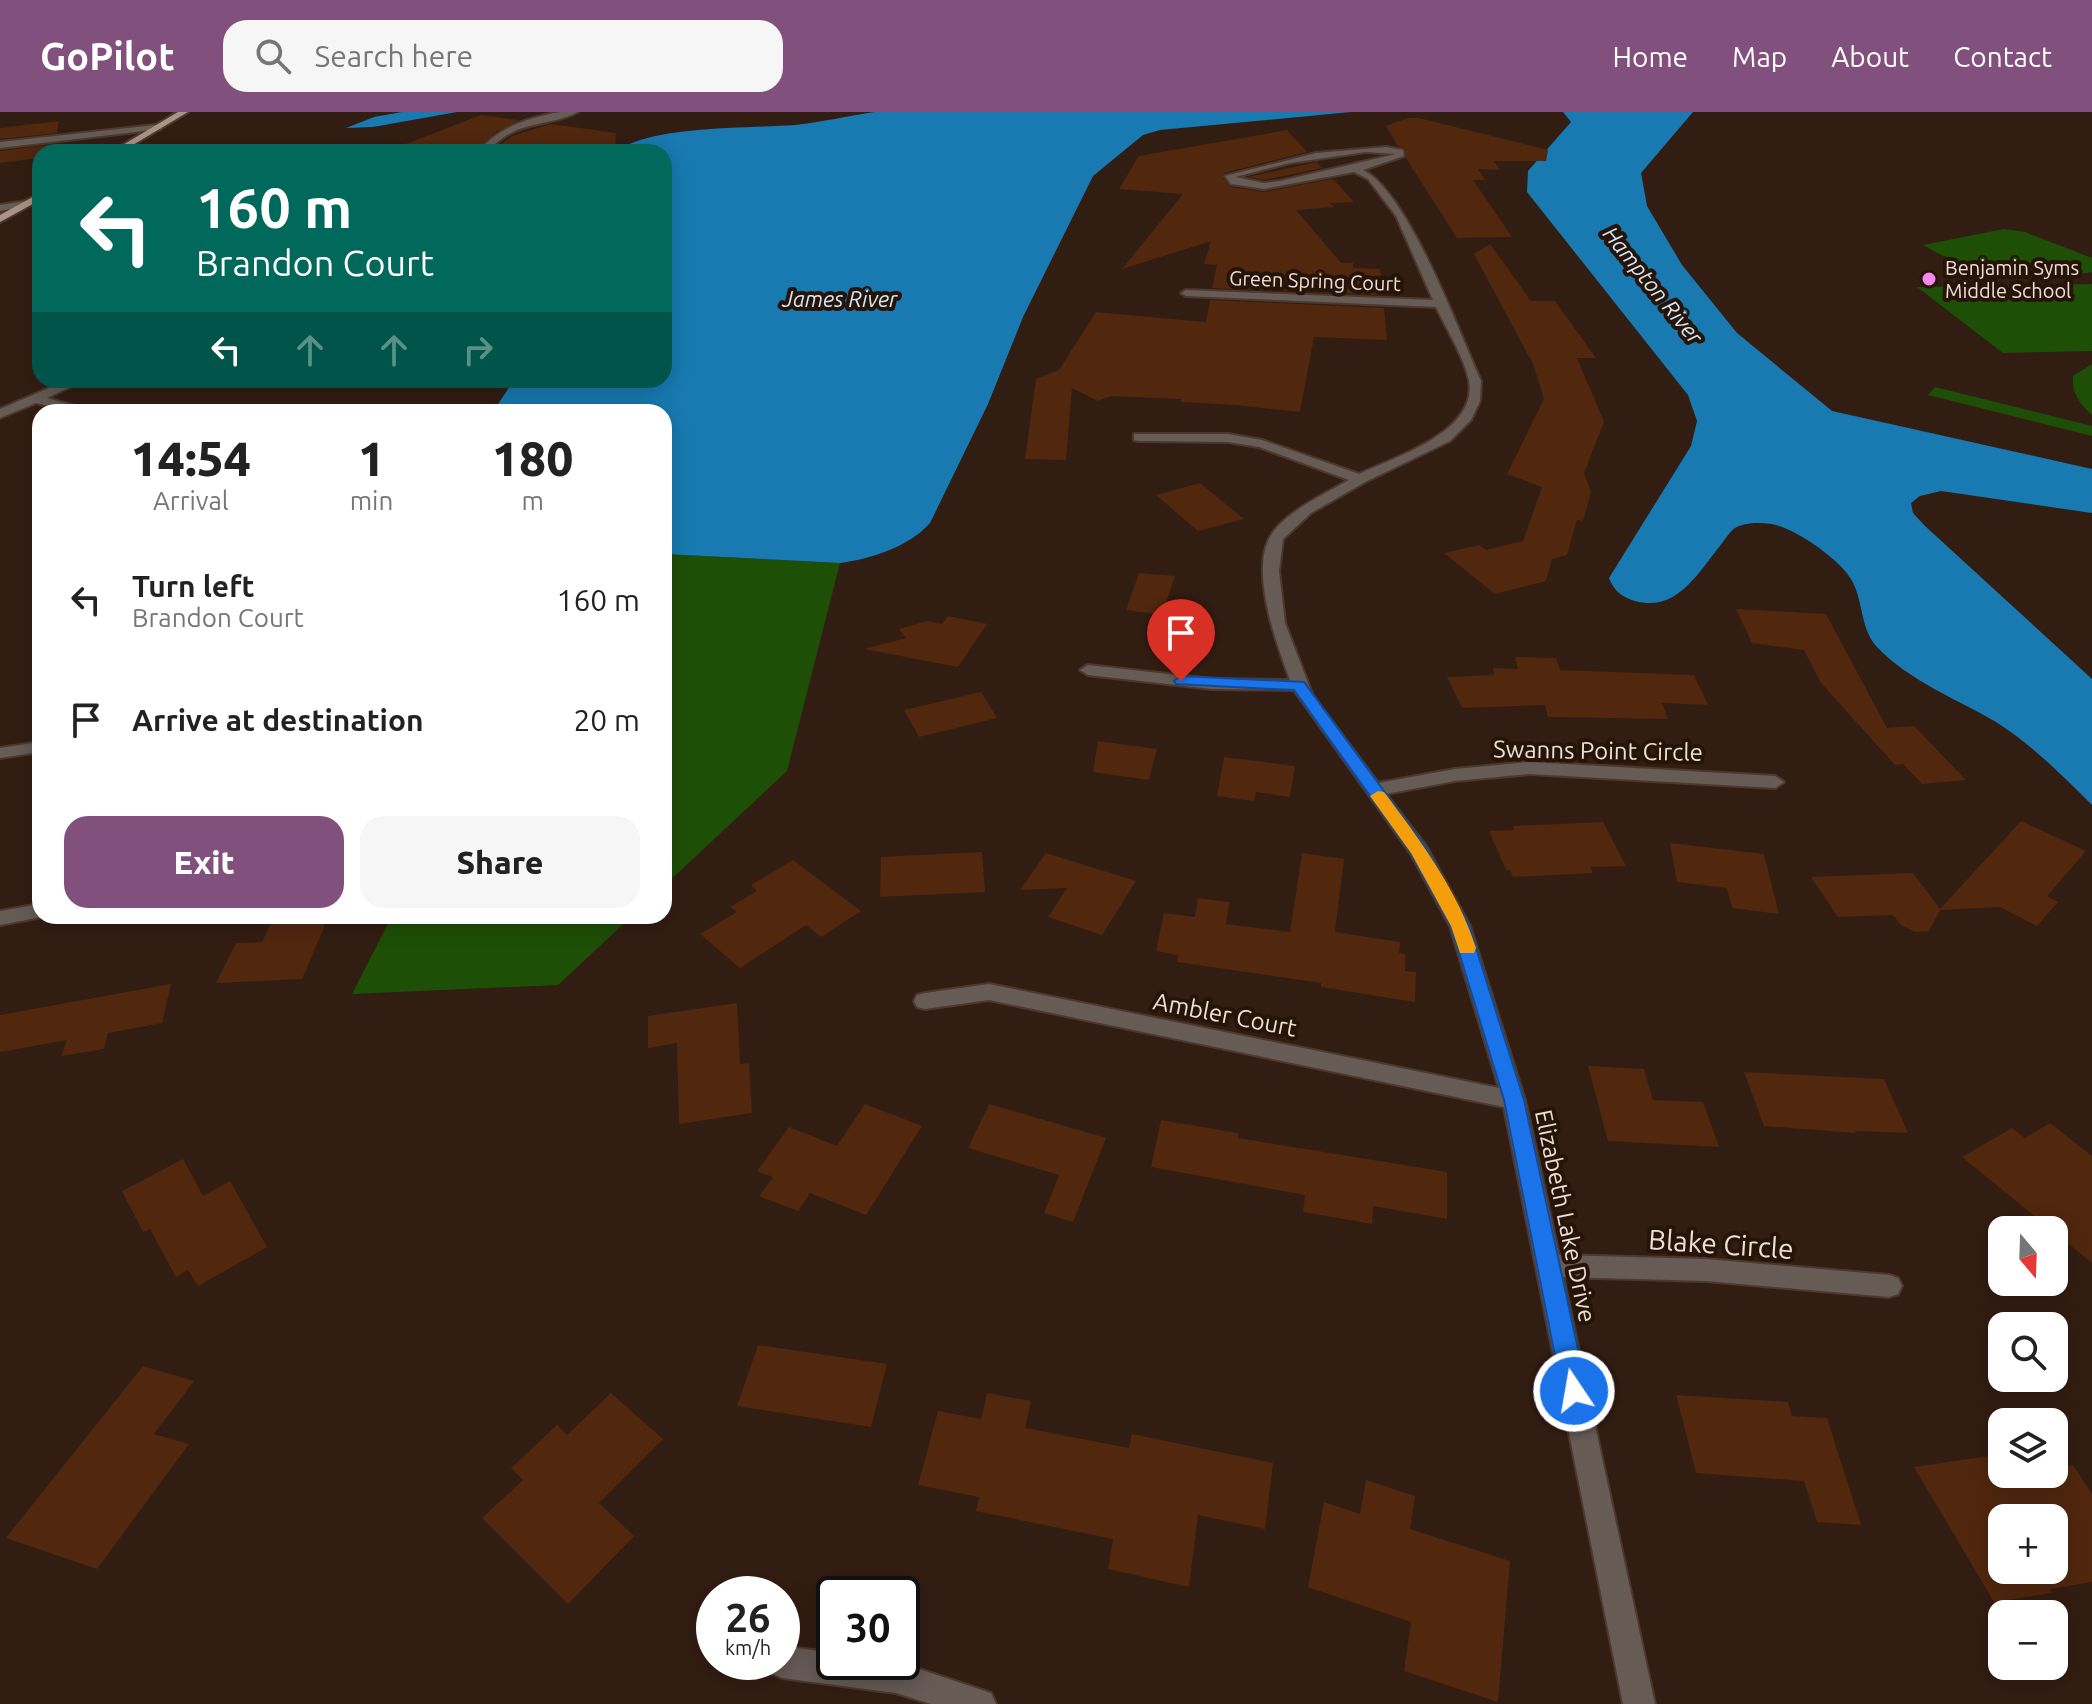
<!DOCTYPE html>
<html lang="en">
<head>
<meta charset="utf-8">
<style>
  :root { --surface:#fff; --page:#f6f6f6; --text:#222; --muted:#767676; --accent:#82507c }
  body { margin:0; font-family:Ubuntu,sans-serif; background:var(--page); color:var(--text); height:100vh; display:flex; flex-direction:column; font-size:30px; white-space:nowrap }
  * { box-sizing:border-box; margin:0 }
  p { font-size:26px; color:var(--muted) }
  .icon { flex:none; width:44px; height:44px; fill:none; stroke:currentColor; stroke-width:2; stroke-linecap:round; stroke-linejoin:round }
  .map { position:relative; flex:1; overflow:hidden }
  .sheet { position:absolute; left:32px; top:292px; width:640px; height:520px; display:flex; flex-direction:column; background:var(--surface); border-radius:24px; box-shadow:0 4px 20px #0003 }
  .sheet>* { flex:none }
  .guide { position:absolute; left:32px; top:32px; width:640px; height:244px; border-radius:24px; box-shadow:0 4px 20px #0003; background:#00695c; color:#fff; overflow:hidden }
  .needle { width:52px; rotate:161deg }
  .fabs { position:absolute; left:1988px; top:1104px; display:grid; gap:16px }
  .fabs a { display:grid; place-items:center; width:80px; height:80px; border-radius:16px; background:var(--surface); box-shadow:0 4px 20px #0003; font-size:40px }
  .speed { position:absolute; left:696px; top:1464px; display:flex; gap:16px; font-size:40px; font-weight:700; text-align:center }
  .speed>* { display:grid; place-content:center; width:104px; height:104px; border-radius:50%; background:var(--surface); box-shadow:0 4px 20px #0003; line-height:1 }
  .speed small { font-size:20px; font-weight:400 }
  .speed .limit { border:4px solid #111; border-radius:12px; background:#fff; color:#111 }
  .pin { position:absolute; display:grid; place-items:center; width:68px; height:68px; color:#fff; margin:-82px -34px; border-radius:50% 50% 50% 0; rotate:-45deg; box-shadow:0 0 8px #0007 }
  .pin .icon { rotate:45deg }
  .me { position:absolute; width:88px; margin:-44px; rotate:348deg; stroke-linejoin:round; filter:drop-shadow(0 0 6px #0008) }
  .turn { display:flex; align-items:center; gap:28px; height:168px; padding:0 32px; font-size:36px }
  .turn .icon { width:104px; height:104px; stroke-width:2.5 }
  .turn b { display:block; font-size:56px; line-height:68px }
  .lanes { display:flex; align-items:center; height:76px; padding:0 32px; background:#0003; justify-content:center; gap:40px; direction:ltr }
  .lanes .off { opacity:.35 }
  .eta { display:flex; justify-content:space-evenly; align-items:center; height:136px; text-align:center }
  .eta b { font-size:48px; font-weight:800; line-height:56px }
  .cta { display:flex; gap:16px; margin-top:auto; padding:16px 32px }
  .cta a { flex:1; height:92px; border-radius:24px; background:var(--accent); color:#fff; font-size:32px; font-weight:800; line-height:92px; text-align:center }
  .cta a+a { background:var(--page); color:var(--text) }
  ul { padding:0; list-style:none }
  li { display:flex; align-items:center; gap:24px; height:120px; padding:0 32px }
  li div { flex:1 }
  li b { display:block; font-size:30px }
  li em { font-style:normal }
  header { display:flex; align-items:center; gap:48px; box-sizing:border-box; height:112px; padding:0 40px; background:var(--accent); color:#fff }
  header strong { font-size:38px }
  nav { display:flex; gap:44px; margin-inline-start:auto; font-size:28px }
  .search { width:560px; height:72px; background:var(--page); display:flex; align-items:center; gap:20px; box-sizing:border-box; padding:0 28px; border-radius:24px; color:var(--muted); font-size:30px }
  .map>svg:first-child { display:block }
</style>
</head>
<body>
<header>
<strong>GoPilot</strong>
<div class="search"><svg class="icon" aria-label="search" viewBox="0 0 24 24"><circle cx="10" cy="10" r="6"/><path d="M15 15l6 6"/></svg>Search here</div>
<nav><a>Home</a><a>Map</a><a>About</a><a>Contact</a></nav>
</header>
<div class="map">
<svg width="2092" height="1592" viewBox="0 0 2092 1592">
  <rect width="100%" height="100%" fill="#321d12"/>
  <!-- green -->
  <g fill="#1e4f06">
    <path d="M2004,117L2025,120L2092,146V160C2034,171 1974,164 1923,133Z"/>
    <polygon points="2092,172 2092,239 2003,241 1917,175"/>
    <path d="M2092,252V303C2080,293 2071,280 2073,264Z"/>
    <polygon points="1935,275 2092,314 2092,324 1928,283"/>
    <polygon points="664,442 840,451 787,659 664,774"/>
    <polygon points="392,804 632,804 558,873 352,882"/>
  </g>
  <!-- water -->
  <g fill="#187ab1">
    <polygon points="402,0 457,0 373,15 346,16 374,5"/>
    <path d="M875,0H1351L1160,18L1143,23L1093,64L1023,205L988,292L930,411C909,435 870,447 840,451L664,442V300H493L514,268H664V40H622L625,34C664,14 750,16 795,13C822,10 848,4 875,0Z"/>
    <path d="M1563,0H1693L1641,61L1647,94L1682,153L1737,221L1832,299L2092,357V401L1941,379L1920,384L1911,391L1913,401L1925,414L2092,567V693C2063,664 2031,632 1996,610C1957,587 1911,570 1878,536C1862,520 1863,495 1855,475C1847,452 1804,423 1782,415C1770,410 1746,409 1735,416C1730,419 1726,426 1723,430C1699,459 1678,501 1635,489C1622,485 1614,479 1609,466L1691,334L1697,309L1688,283L1527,80L1528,59L1571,10Z"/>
  </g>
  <!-- building -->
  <g fill="#51270e" fill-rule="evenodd">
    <polygon points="481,3 519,8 494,21 475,40 385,40"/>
    <polygon points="1408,6 1419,6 1548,38 1546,49 1494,49 1500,58 1478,57 1485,68 1473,68 1512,125 1457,126 1406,46 1405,36 1398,34 1386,14"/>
    <polygon points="59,9 57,21 0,27 0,16"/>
    <polygon points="551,12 616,21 615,40 491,40 512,24"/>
    <polygon points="1287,18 1307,40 1224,61 1223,66 1231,75 1264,80 1333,67 1354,90 1330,91 1334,95 1296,98 1341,151 1353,151 1353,156 1380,157 1383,183 1212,176 1217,153 1204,152 1211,129 1122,157 1183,82 1119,77 1139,44"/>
    <polygon points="55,32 54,40 40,40 40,46 0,51 0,39"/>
    <polygon points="1317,50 1322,56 1264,68 1248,65"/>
    <polygon points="1490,132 1531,189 1555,189 1596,246 1577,246 1604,310 1584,361 1591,380 1583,409 1577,408 1567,443 1552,447 1546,469 1495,482 1444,441 1479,433 1486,438 1523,429 1542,375 1507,362 1544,287 1533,252 1474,142"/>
    <polygon points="1210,188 1384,196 1387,228 1314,225 1300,300 1236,293 1181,290 1181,287 1111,284 1098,289 1072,276 1066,348 1025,347 1036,267 1059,258 1096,200 1206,210"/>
    <polygon points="1200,371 1244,407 1198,419 1156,383"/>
    <polygon points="1139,461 1175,464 1162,503 1126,498"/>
    <polygon points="1736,497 1826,502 1887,616 1914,614 1966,668 1922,672 1903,652 1895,653 1821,571 1804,538 1752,531"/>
    <polygon points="948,504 987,512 958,555 864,537 906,526 899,517 927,509 942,512"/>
    <polygon points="1515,545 1556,546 1560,558 1694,563 1708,593 1662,591 1668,607 1548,605 1545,593 1462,596 1447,565 1494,563 1493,556 1518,557"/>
    <polygon points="981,580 997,606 919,625 904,598"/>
    <polygon points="1098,629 1157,637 1149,668 1093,660"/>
    <polygon points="1224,645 1295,654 1290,685 1256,680 1254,689 1217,684"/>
    <polygon points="2021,709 2086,739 2047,784 2058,790 2037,814 2000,795 1940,798 1929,819 1915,820 1901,813 1893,803 1838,805 1811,765 1913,761 1940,797"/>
    <polygon points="1603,710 1626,754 1590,755 1593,761 1513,765 1510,758 1506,758 1489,719 1514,718 1513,714"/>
    <polygon points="1670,731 1764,742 1779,802 1732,796 1727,776 1677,770"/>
    <polygon points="982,740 985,780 880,785 881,745"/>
    <polygon points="1046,741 1136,769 1102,823 1048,805 1067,776 1020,778"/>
    <polygon points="1302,741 1344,747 1335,820 1400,830 1399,841 1405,842 1405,859 1416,860 1415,890 1321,875 1321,871 1177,850 1178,843 1156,839 1164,801 1195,805 1198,786 1229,790 1226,812 1290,820"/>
    <polygon points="793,748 861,799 821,825 806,813 740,856 700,822 737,800 730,795 757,779 751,773"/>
    <polygon points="274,804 329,804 302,867 216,871 236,831 262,830"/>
    <polygon points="171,872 162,911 108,921 104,937 61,944 67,928 0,940 0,903"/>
    <polygon points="737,891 740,952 749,951 752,1001 679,1012 677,931 648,936 648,904"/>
    <polygon points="1588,954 1644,957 1653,988 1703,990 1719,1035 1608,1029"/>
    <polygon points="1744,960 1884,967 1908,1021 1854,1019 1856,1021 1764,1014"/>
    <polygon points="865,992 922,1014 866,1103 810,1081 798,1099 759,1084 773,1065 757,1059 789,1015 837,1034"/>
    <polygon points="989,992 1106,1026 1073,1110 1044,1101 1059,1063 968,1036"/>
    <polygon points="1161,1008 1238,1021 1238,1026 1447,1060 1447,1107 1373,1094 1372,1112 1303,1100 1305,1083 1151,1055"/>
    <polygon points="2050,1011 2092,1044 2092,1151 1962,1045 2012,1016 2025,1026"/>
    <polygon points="183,1047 203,1084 230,1069 267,1135 198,1174 188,1158 176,1165 150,1117 143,1120 122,1079"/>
    <polygon points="758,1233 887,1252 871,1315 737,1294"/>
    <polygon points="143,1254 194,1269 154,1322 189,1332 97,1457 6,1426"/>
    <polygon points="611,1281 663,1327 599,1391 634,1424 568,1492 482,1406 523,1368 511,1356 557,1313 567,1323"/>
    <polygon points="987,1281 1031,1289 1025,1316 1129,1336 1132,1322 1273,1351 1265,1417 1198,1403 1189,1475 1108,1457 1113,1427 976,1399 979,1385 918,1373 938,1299 981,1307"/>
    <polygon points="1676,1283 1788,1290 1792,1304 1827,1306 1861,1413 1817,1410 1804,1369 1696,1361"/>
    <path d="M2002,1342V1362H2054V1351L2057,1355L2073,1353L2092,1382V1470L2050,1477L2052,1481L1994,1490L1914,1355ZM2002,1406H2054V1458H2002Z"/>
    <polygon points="1366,1368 1415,1384 1410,1417 1510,1449 1498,1590 1404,1559 1411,1510 1308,1475 1324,1390 1360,1402"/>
  </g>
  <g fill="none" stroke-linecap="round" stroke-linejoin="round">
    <!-- minor casing -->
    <g stroke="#4c382e" stroke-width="4">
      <g id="minor">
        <path d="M560,0H578C545,17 519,5 487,40H478C499,14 529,6 560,0Z"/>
        <polygon points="164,12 161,17 0,36 0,30"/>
        <path d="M1386,35L1403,38L1404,44L1363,58C1408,80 1459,220 1481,269L1480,289L1471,308L1450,329L1365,370L1311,401L1283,427L1279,459L1285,511L1313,584L1378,671L1455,657L1530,650L1775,664L1784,670L1775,676L1530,662L1455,669L1386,682L1426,734L1470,814L1525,988L1559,1143L1706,1147L1889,1163L1898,1166L1902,1174L1898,1182L1889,1185L1706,1169L1563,1165L1655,1592H1623L1504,995L989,888L925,897L917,895L914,889L917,883L925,881L989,872L1499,976L1450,814L1411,742L1294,578L1212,577L1088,563L1080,558L1088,553L1212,567L1290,568C1277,533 1250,461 1270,425C1283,401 1326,381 1349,368L1259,335L1228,330L1139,329L1134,328V322H1228L1262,328L1359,362C1395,345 1478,320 1469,269C1465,247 1446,216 1436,195L1186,184L1181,181L1186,178L1433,188L1396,104L1368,67L1354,60L1264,77L1231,72L1225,64L1316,41ZM1366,40L1396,42L1280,69L1264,71L1235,65L1290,51Z"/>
        <polygon points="26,89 29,94 0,99 0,93"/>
        <polygon points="68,268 84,268 47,286 96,300 74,300 36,291 0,306 0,297"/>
        <polygon points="40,630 40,640 0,646 0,636"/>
        <polygon points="40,792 40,804 47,804 0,813 0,799"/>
        <polygon points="782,1534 834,1541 834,1550 898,1550 991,1581 996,1592 931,1592 896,1581 782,1566 771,1561 766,1550 782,1550"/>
      </g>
    </g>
    <!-- major casing -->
    <g stroke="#4c382e" stroke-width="4">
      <g id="major">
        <polygon points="178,0 188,0 121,40 111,40"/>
        <polygon points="40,81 40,88 0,110 0,103"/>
      </g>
    </g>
    <!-- minor -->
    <use href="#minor" fill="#665b55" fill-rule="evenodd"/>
    <!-- major -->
    <use href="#major" fill="#a99487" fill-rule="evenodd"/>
  </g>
  <!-- route -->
  <polygon fill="#1a73e8" stroke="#114b97" stroke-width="2" points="1181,564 1304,570 1425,735 1469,814 1524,988 1587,1279 1583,1287 1574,1290 1566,1287 1562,1279 1504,988 1451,814 1411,741 1294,578 1176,572 1174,569"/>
  <!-- slow -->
  <path fill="#f59e0b" d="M1378,679L1384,680C1420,728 1458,779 1476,836L1474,841H1460L1451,814L1411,741L1370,684Z"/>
  <!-- markers -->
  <circle fill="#f788eb" stroke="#271409" stroke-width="3" cx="1929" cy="167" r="8"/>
  <g text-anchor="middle" stroke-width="8" stroke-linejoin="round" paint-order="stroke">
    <!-- far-poi labels -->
    <g font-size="20" fill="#edded7" stroke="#271409" text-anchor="start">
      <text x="1945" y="163">Benjamin Syms<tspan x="1945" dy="23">Middle School</tspan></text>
    </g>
    <!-- far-street labels -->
    <g font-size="20" fill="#edded7" stroke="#271409">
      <text transform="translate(1315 169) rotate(2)" y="7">Green Spring Court</text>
    </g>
    <!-- far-water labels -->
    <g font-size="22" font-style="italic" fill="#d3e7f6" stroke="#271409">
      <text transform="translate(1653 173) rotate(51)" y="8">Hampton River</text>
      <text x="840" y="195">James River</text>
    </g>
    <!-- street labels -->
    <g font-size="24" fill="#edded7" stroke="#271409">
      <text transform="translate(1598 639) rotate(1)" y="8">Swanns Point Circle</text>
      <text transform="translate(1225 903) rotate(11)" y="8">Ambler Court</text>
      <text transform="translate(1565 1104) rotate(78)" y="8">Elizabeth Lake Drive</text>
    </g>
    <!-- near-street labels -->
    <g font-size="28" fill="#edded7" stroke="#271409">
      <text transform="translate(1721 1132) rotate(4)" y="10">Blake Circle</text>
    </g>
  </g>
</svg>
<div class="fabs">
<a><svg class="needle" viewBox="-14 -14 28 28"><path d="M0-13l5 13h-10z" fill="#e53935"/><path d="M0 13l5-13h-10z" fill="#767676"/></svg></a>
<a><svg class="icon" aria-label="search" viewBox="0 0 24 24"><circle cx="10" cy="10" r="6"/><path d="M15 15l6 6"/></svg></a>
<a><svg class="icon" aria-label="layers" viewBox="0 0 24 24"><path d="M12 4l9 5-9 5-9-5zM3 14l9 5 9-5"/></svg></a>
<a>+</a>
<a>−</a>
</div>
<div class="speed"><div>26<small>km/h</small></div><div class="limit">30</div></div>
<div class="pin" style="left:1181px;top:569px;background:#d93025"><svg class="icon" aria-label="arrive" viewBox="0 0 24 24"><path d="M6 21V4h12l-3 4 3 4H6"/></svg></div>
<svg class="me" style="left:1574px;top:1279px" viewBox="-20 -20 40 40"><circle r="17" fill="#1a73e8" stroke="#fff" stroke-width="3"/><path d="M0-11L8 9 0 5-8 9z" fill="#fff"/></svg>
<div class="guide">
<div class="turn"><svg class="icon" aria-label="left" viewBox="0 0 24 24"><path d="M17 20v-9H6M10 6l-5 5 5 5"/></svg><div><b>160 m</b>Brandon Court</div></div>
<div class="lanes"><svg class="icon" aria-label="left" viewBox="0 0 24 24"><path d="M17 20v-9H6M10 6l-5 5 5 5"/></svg><svg class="icon off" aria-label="ahead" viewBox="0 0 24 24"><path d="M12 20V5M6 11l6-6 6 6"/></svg><svg class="icon off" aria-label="ahead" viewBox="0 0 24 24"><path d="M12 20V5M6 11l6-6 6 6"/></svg><svg class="icon off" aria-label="right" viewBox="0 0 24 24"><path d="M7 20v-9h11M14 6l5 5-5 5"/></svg></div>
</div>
<section class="sheet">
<div class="eta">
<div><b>14:54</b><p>Arrival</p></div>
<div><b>1</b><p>min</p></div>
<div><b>180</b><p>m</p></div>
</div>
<ul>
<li><svg class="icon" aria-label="left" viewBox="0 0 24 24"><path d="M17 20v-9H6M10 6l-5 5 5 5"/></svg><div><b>Turn left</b><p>Brandon Court</p></div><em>160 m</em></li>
<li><svg class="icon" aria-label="arrive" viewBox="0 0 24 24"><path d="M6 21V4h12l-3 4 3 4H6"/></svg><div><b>Arrive at destination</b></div><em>20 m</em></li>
</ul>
<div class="cta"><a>Exit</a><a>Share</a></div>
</section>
</div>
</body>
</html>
